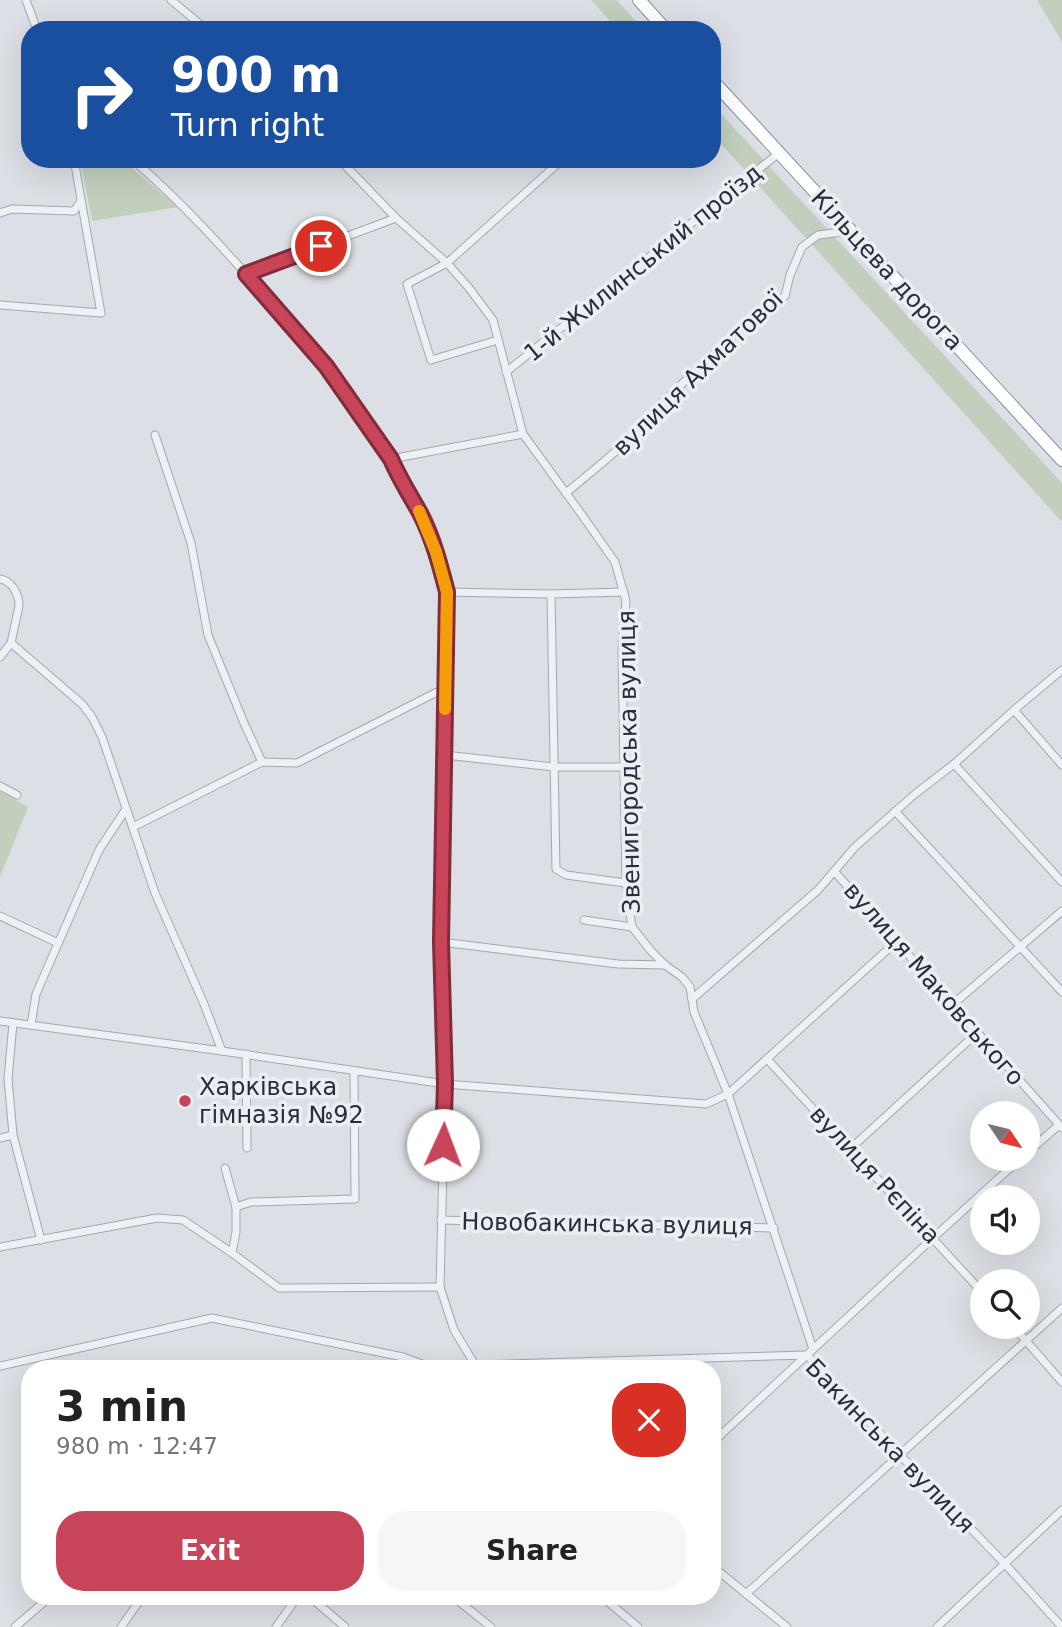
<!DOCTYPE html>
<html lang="en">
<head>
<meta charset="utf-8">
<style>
  :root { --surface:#fff; --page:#f6f6f6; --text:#222; --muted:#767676; --accent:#c84458 }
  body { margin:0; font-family:"DejaVu Sans",sans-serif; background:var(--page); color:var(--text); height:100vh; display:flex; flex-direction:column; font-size:26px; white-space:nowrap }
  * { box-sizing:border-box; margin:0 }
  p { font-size:23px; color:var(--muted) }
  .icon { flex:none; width:38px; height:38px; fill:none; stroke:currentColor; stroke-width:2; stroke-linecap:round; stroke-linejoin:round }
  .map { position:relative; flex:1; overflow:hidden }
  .side { position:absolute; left:21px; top:1360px; width:700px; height:245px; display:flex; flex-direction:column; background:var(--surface); border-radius:28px; box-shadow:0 7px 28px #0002 }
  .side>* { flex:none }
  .top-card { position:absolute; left:21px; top:21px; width:700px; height:147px; border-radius:28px; box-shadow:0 7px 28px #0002; background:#1a4fa0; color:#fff; overflow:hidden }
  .needle { width:46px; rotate:125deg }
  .tools { position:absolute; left:970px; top:1101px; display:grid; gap:14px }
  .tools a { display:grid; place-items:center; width:70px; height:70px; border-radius:50%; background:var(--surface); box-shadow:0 7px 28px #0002; font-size:35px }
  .pin { position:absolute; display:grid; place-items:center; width:60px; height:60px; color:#fff; margin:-30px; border:4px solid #fff; border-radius:50%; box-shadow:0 2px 7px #0007 }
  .me { position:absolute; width:77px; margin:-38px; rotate:2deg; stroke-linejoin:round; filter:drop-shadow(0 0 5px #0008) }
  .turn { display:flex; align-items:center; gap:24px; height:147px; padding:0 35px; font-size:32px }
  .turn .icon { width:91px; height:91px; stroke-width:2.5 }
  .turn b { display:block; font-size:49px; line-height:60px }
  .round { display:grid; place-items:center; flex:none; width:74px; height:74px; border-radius:28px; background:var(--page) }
  .head { display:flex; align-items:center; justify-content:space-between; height:119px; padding:0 35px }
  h1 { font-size:42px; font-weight:800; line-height:52px }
  .action { display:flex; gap:14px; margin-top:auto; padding:14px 35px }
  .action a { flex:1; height:80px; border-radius:28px; background:var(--accent); color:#fff; font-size:28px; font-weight:800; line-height:80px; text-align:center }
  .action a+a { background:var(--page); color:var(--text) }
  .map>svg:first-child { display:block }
</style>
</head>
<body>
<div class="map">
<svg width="1062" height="1627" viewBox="0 0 1062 1627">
  <rect width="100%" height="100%" fill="#dce0e6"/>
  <!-- green -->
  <g fill="#c2cfbd">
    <polygon points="591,0 617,0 644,30 618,30"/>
    <polygon points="1037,0 1062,0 1062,42"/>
    <polygon points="712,104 1062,483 1062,520 1061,521 712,134"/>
    <polygon points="80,159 121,159 178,207 92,221"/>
    <polygon points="0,791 28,807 0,877"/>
  </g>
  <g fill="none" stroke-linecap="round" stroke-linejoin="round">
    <!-- minor casing -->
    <g stroke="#a2a7af" stroke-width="9">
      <g id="minor">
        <polyline points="26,0 37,30"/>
        <polyline points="171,0 207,30"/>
        <path d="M132,159C181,201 226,251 269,300C316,355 364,410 398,475C411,500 426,524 436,551C441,564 443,578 447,592L441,942L445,1084L440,1287L454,1330L477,1368"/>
        <polyline points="339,159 396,218 447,263 469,288 493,320 523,434 582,515 615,562 626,601 622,649 626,883 632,927 651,951 665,965 682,977 690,987 694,1012 728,1094 813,1349"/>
        <polyline points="0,213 12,209 74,211 81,201"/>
        <polyline points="246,274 396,218"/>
        <polyline points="0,305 101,313 74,159"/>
        <polyline points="498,340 431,360 407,284 447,263 563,159"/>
        <polyline points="506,372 779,153"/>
        <polyline points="155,435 191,543 208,635 244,723 262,762"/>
        <polyline points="391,459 523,434"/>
        <path d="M566,493C598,466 632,441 657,407L756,315L785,296L790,275L802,247L818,235L850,231"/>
        <path d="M0,579C12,581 19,594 19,606L11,643L0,657"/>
        <polyline points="447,592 551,594 624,592"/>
        <polyline points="551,594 556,869 566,875 626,883"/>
        <polyline points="11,643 82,704 92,717 102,737 155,893 204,1004 222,1051"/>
        <polyline points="1014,710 1062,765"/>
        <polyline points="445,755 554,767 624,767"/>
        <polyline points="954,764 1062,882"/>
        <polyline points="0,786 17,795"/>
        <polyline points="895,811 1062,992"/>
        <polyline points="133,827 262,762 297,763 445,688"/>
        <polyline points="834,871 1062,1128"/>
        <polyline points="0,916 58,943"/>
        <polyline points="584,920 632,927"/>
        <polyline points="441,942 618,964 665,965"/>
        <polyline points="692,999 818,890 855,847 915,794 954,764 1014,710 1062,670"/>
        <polyline points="952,1005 1062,911"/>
        <polyline points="0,1021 222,1051 445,1084 706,1104 728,1094 896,942"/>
        <polyline points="13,1023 8,1079 13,1135 41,1240"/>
        <polyline points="31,1025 36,994 99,850 126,809"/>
        <polyline points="246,1054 247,1148"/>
        <polyline points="767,1059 982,1292"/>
        <polyline points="0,1138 13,1135"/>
        <polyline points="850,1149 977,1033"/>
        <polyline points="1027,1153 1059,1125"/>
        <polyline points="225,1168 236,1207 236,1232 232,1253"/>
        <polyline points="236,1207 251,1202 355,1199 354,1071"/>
        <polyline points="441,1220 774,1228"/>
        <polyline points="0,1247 157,1218 183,1220 232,1253 279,1288 440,1287"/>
        <polyline points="1013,1326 1062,1382"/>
        <polyline points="0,1366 212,1318 403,1357 433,1368"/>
        <polyline points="470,1368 474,1365 807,1355 900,1455 1005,1564 1062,1627"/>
        <polyline points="712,1443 933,1238 1021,1158"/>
        <polyline points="712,1566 787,1627"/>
        <polyline points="746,1594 1062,1308"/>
        <polyline points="309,1596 345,1627"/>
        <polyline points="452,1596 491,1627"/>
        <polyline points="601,1596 638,1627"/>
        <polyline points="15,1627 51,1596"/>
        <polyline points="121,1627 143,1596"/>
        <polyline points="276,1627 298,1596"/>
        <polyline points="937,1627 1062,1510"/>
      </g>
    </g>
    <!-- trunk casing -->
    <g stroke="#848d9c" stroke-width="14">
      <g id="trunk">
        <polyline points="639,0 666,30"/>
        <polyline points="712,80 1062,460"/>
      </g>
    </g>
    <!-- minor -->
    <use href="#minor" stroke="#eef1f4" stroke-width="7"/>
    <!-- trunk -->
    <use href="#trunk" stroke="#fff" stroke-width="12"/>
  </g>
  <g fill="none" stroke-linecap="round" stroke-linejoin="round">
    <!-- route casing -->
    <g stroke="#822c39" stroke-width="18">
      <path id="route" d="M321,246L246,274L326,366L391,459C399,478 410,495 420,513C433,538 440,565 447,592L441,942L445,1084L443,1145"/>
    </g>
    <!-- route -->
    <use href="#route" stroke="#c84458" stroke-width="12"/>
    <!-- slow -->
    <polyline stroke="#f59e0b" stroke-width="12" points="419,511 436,552 447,592 445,709"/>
  </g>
  <!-- markers -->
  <circle fill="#c84458" stroke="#ebeff4" stroke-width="2.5" cx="185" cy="1101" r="7"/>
  <g text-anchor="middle" stroke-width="7" stroke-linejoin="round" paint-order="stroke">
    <!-- street labels -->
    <g font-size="24" fill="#262e3b" stroke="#ebeff4">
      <text transform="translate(643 263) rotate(-39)" y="8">1-й Жилинський проїзд</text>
      <text transform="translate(887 270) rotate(47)" y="8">Кільцева дорога</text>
      <text transform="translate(698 373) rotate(-44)" y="8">вулиця Ахматової</text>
      <text transform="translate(629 762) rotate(-91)" y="8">Звенигородська вулиця</text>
      <text transform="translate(934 984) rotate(49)" y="8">вулиця Маковського</text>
      <text transform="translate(875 1175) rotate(47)" y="8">вулиця Рєпіна</text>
      <text transform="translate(607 1224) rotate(1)" y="8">Новобакинська вулиця</text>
      <text transform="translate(890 1446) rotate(46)" y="8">Бакинська вулиця</text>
    </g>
    <!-- poi labels -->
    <g font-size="24" fill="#262e3b" stroke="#ebeff4" text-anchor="start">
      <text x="199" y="1095">Харківська<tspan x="199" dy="28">гімназія №92</tspan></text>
    </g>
  </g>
</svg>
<div class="tools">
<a><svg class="needle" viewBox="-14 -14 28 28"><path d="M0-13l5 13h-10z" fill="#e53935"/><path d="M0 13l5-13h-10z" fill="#767676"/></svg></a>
<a><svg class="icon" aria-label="sound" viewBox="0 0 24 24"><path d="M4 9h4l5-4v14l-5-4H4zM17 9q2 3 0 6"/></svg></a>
<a><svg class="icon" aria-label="search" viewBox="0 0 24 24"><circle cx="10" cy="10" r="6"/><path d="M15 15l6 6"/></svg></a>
</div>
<div class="pin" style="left:321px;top:246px;background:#d93025"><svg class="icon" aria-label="arrive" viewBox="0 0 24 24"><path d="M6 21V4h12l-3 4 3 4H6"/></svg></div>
<svg class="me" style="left:443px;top:1145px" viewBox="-20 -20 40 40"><circle r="19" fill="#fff"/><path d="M0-13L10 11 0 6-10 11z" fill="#c84458"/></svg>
<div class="top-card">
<div class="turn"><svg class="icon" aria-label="right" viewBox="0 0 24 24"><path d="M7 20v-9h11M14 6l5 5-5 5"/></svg><div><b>900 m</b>Turn right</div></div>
</div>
<section class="side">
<div class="head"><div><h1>3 min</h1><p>980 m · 12:47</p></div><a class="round" style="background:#d93025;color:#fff"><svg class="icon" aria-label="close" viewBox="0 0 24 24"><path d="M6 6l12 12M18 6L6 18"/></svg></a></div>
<div class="action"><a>Exit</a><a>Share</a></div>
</section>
</div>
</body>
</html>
